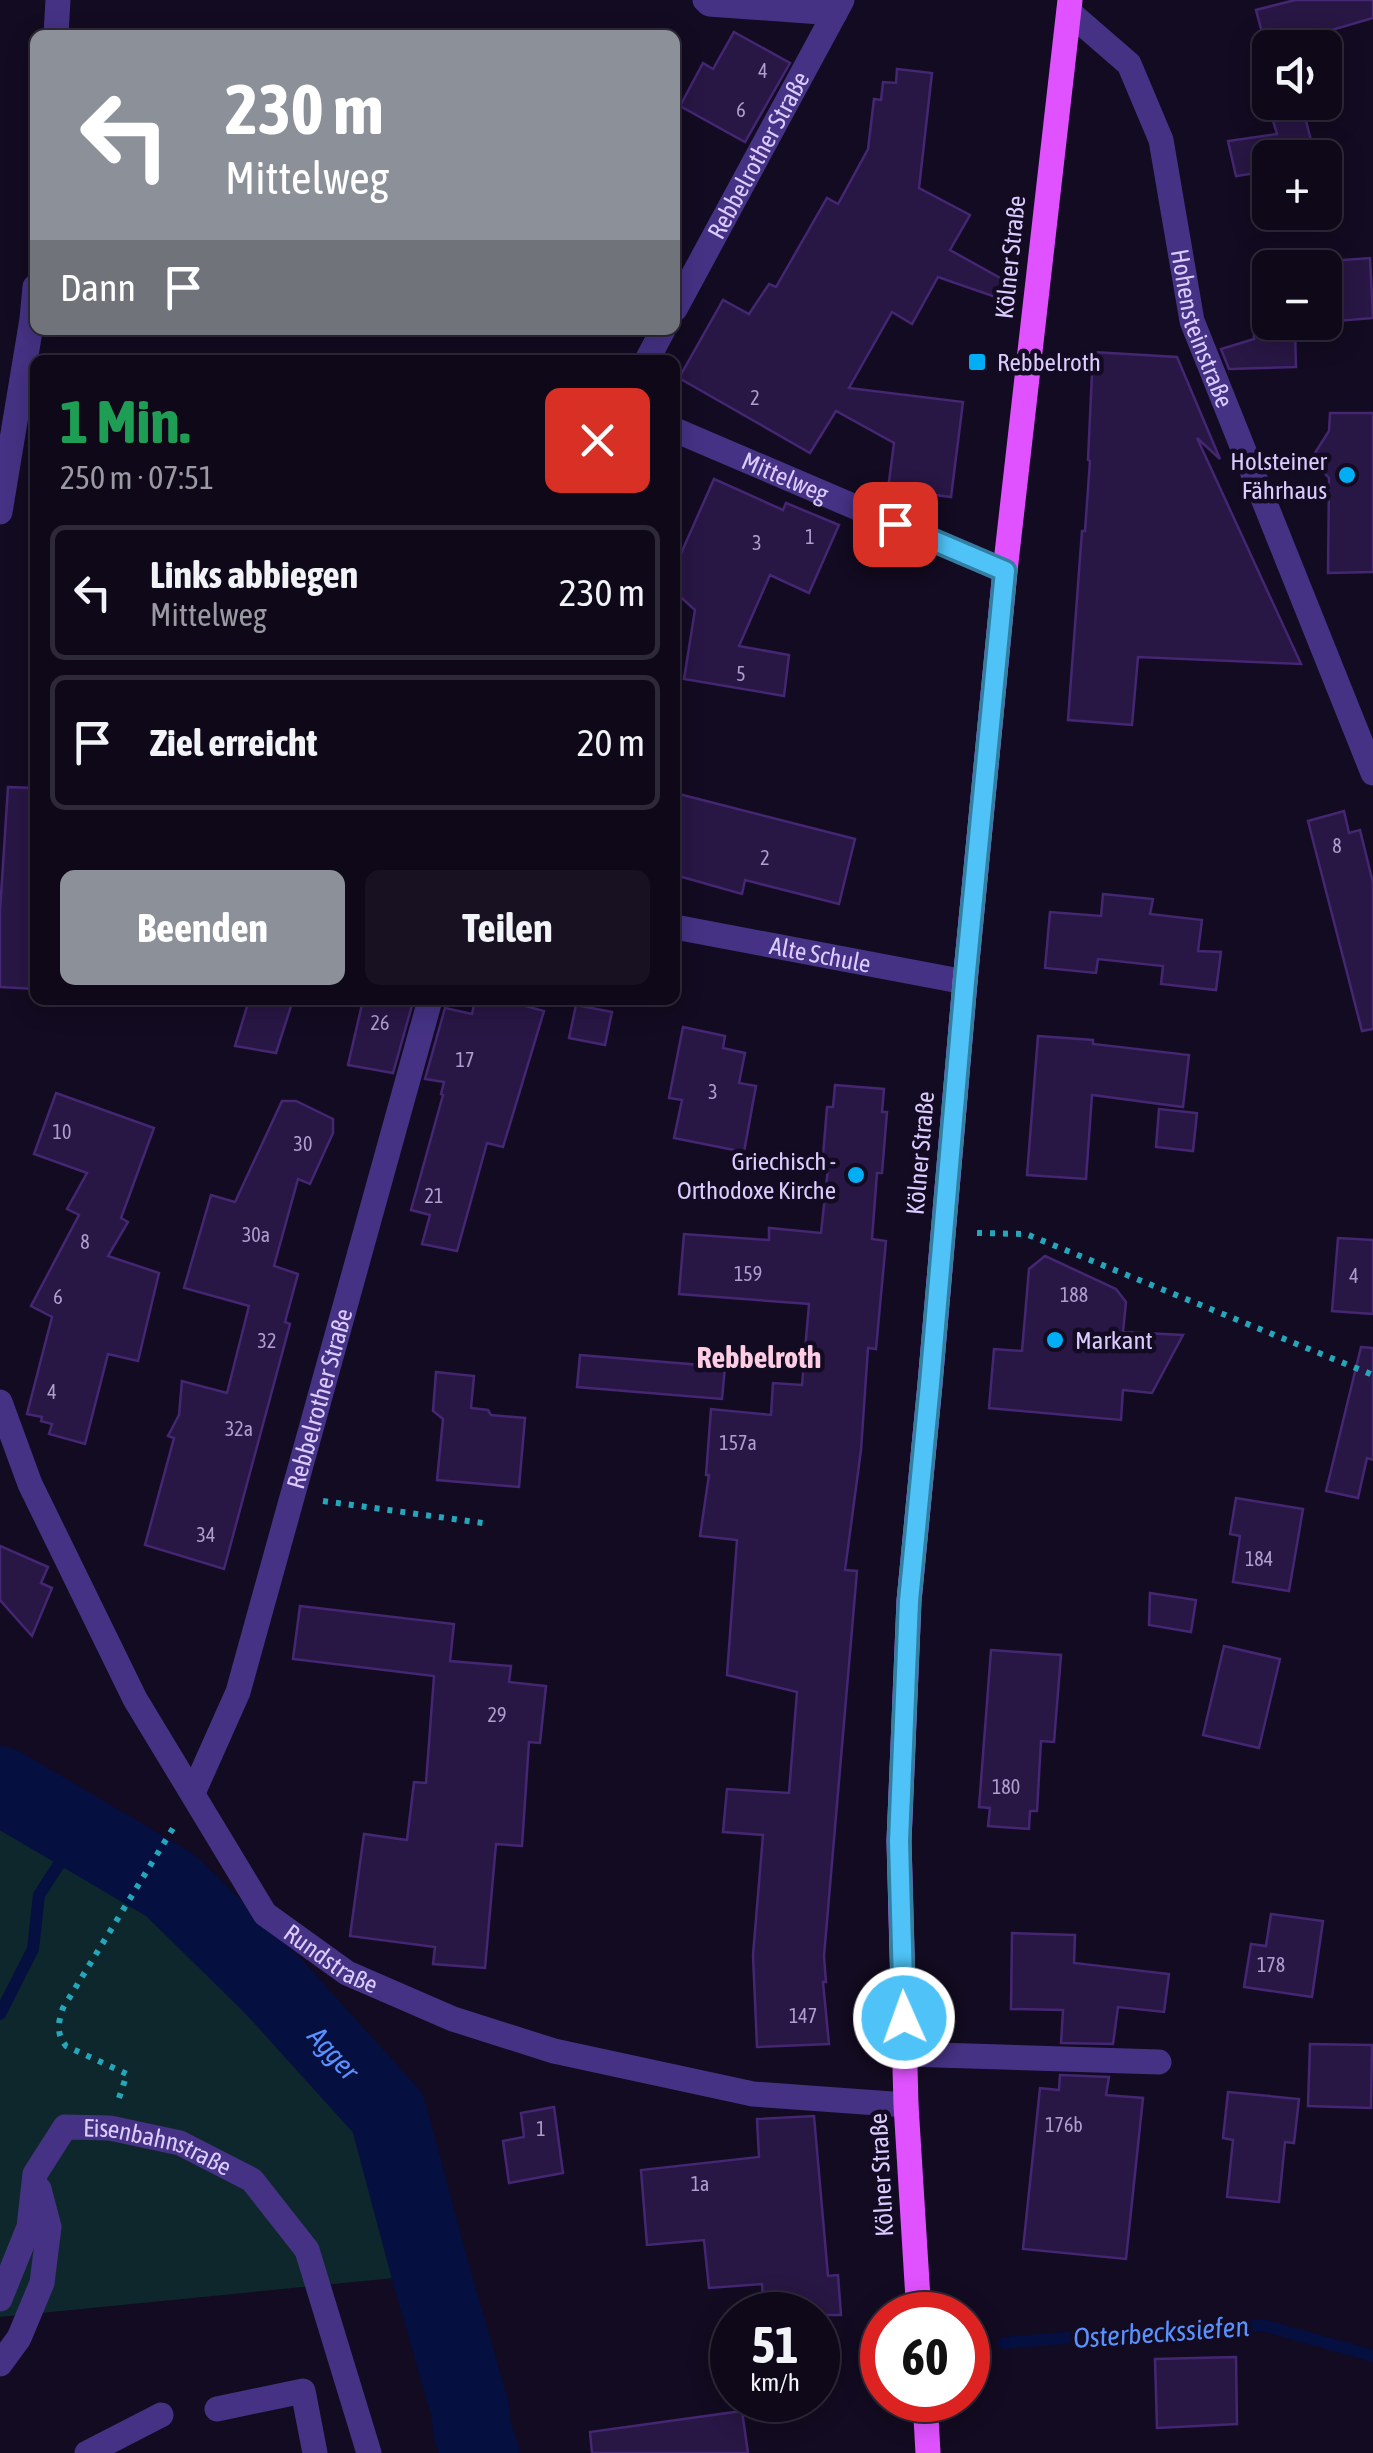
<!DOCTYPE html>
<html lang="de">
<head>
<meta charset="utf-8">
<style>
  :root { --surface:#0e0819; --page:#171122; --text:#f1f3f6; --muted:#9b9aa2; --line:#2e2938; --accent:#8c9099 }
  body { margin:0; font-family:"Asap Condensed",sans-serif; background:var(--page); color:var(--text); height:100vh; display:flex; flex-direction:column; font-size:38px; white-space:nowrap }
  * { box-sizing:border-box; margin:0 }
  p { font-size:32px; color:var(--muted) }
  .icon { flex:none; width:55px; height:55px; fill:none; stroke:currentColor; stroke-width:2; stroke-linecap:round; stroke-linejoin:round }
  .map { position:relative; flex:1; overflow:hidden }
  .details { position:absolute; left:30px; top:355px; width:650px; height:650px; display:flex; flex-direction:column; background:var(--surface); border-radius:15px; box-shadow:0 5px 25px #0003,0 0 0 2px var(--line) }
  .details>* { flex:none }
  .hud { position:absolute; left:30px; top:30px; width:650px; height:305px; border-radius:15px; box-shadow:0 5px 25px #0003,0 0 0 2px var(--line); background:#8c9099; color:#fff; overflow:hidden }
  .controls { position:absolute; left:1252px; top:30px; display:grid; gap:20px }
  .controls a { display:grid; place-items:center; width:90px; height:90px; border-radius:15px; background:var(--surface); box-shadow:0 5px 25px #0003,0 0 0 2px var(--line); font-size:50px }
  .speed { position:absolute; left:710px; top:2292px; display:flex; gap:20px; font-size:50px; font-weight:700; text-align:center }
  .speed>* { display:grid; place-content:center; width:130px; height:130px; border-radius:50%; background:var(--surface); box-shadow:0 5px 25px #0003,0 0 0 2px var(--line); line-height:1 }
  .speed small { font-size:25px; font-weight:400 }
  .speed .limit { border:15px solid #d22; background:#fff; color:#111 }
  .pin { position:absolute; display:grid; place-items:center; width:85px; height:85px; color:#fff; margin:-42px; border-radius:20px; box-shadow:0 5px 15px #0006 }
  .me { position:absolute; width:110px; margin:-55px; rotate:358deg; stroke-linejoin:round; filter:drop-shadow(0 0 8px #0008) }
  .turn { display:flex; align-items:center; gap:35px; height:210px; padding:0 30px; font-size:45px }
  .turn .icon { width:130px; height:130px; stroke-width:2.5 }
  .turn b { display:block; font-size:70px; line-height:85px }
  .then { display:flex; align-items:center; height:95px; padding:0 30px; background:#0003; gap:20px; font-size:38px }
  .round { display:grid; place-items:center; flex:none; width:105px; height:105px; border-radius:15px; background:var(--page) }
  .head { display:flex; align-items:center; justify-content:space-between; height:170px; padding:0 30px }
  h1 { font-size:60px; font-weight:700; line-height:75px; color:#1e9e55 }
  .button { display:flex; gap:20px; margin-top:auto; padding:20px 30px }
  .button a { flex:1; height:115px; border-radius:15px; background:var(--accent); color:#fff; font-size:40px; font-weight:700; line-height:115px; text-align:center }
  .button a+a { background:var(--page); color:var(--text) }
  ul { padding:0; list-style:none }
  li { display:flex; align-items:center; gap:30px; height:135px; margin:0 20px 15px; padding:0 10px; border:5px solid var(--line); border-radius:15px }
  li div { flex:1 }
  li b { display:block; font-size:38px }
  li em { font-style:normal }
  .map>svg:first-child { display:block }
</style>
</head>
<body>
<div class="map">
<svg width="1373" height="2453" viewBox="0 0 1373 2453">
  <rect width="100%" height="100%" fill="#130b21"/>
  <!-- green -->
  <polygon fill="#0e272c" points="0,1780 55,1848 428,2116 404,2277 0,2317"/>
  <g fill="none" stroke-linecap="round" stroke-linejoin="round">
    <!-- stream -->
    <g stroke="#050f40" stroke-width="12">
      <polyline points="0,2014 33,1949 39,1895 80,1832"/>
      <polyline points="1004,2343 1197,2327 1262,2325 1373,2356"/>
    </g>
    <!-- river -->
    <path stroke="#050f40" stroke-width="78" id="s1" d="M0,1785L170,1885L274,1987L388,2113L429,2267L470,2409L472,2430L480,2453"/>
  </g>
  <!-- building -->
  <g fill="#281644" stroke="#442672" stroke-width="2.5">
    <polygon points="1295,0 1373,0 1373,18 1311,36 1314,48 1266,48 1256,10"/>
    <polygon points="734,32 790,63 745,142 680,106 703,63 713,69"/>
    <polygon points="897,69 932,73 919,188 970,215 950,250 1011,284 1004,300 938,277 912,324 892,312 849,388 963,402 951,497 888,489 894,443 836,411 810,453 679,378 723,300 749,314 769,284 776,287 827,198 838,204 868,149 874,99 881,100 883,82 896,83"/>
    <polygon points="1270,100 1270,102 1301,102 1312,144 1328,140 1338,184 1325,186 1325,158 1270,158 1270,171 1236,176 1228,141 1277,134 1267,101"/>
    <polygon points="1370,258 1373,318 1325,322 1325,268 1316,268 1316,262"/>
    <polygon points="1295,329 1296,367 1229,369 1221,349 1254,339 1254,330"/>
    <polygon points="1093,352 1177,357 1220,459 1197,438 1301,664 1138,657 1132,725 1068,720 1082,531 1085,531 1090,461 1088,460"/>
    <polygon points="1330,413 1373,413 1373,572 1328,573 1329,478 1311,459 1329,431"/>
    <polygon points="714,479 783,510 786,503 839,525 809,593 770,575 739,646 789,655 784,696 684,679 695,610 675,592 675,567"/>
    <polygon points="8,787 35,788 35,989 0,987 0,911"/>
    <polygon points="675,793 855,839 839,904 745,880 742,894 675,875"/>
    <polygon points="1344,811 1349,833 1360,830 1373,883 1373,1029 1362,1031 1308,821"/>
    <polygon points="1103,894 1153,899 1150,914 1202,920 1198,951 1221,952 1216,990 1161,984 1163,966 1098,959 1096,973 1045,968 1050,912 1101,916"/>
    <polygon points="249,1000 293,1000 276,1053 235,1046"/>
    <polygon points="363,1000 413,1002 393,1073 348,1065"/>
    <polygon points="475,1000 504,1000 544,1011 503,1147 487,1143 457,1251 422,1244 430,1215 411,1210 443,1095 441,1094 444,1082 425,1079 445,1008 472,1014"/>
    <polygon points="576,1005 612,1012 605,1045 569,1038"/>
    <polygon points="683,1027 725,1036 723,1048 745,1053 739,1083 756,1086 744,1152 674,1138 682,1100 669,1098"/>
    <polygon points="1038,1036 1093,1040 1093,1044 1189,1055 1183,1107 1092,1095 1086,1179 1027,1175"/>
    <polygon points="835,1085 884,1089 882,1112 887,1112 882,1173 877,1173 872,1239 886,1241 876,1349 868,1348 861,1450 845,1570 857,1571 824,1956 826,1982 823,1982 829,2044 757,2047 753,1955 763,1835 723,1832 727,1789 789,1793 797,1692 727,1675 737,1540 700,1536 709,1475 706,1475 711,1409 771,1415 773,1383 802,1385 809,1304 679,1294 684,1234 769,1240 769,1228 821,1233 828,1168 822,1168 827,1107 833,1107"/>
    <polygon points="56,1093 154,1128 121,1218 128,1222 108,1256 159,1273 138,1361 108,1354 85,1444 49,1434 52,1424 41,1421 42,1417 27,1414 52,1317 31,1306 79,1215 67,1209 87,1173 34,1154"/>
    <polygon points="282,1101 296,1101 333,1119 333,1133 310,1184 298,1179 274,1266 298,1274 285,1322 290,1324 224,1569 145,1545 174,1438 168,1436 179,1415 182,1381 227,1393 249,1306 184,1288 211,1195 235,1202"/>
    <polygon points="1159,1109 1197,1113 1193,1151 1156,1147"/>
    <polygon points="1338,1238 1373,1240 1373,1314 1332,1311"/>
    <polygon points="1045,1256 1116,1289 1126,1302 1123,1332 1183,1335 1152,1393 1123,1390 1121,1420 989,1408 994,1349 1022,1351 1029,1269"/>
    <polygon points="1361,1347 1373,1348 1373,1460 1367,1458 1358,1498 1326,1491"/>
    <polygon points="580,1355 725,1367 722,1399 577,1387"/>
    <polygon points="436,1372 474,1376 471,1408 488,1410 491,1415 525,1418 519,1487 437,1480 443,1419 433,1411"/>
    <polygon points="1236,1498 1303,1509 1289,1591 1233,1582 1240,1536 1230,1534"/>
    <polygon points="0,1546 48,1567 41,1583 52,1588 32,1636 0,1600"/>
    <polygon points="1150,1593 1196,1600 1191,1632 1149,1625"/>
    <polygon points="300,1606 454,1624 450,1661 511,1666 509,1682 546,1686 540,1743 529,1742 522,1846 496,1844 485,1968 433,1964 435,1947 350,1936 364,1834 407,1840 414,1782 426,1783 434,1676 293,1659"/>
    <polygon points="1224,1646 1280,1659 1259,1748 1203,1735"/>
    <polygon points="991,1650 1061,1655 1054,1742 1041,1741 1037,1811 1030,1811 1029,1829 988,1826 990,1808 979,1807"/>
    <polygon points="1271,1914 1323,1921 1312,1997 1244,1987 1251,1944 1266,1946"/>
    <polygon points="1012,1933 1075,1935 1074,1963 1169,1974 1164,2012 1118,2007 1113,2044 1061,2043 1063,2010 1011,2009"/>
    <polygon points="1310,2044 1372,2045 1371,2108 1308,2106"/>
    <polygon points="1060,2075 1109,2077 1106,2095 1143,2098 1126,2259 1023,2249 1040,2088 1059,2090"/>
    <polygon points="1228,2092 1299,2099 1294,2143 1285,2142 1279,2202 1227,2197 1233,2140 1223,2138"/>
    <polygon points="554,2107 563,2173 509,2183 503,2141 524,2137 521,2113"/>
    <polygon points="814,2116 828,2276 838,2275 841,2315 764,2315 762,2284 709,2288 704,2240 647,2245 641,2170 759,2157 757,2119"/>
    <polygon points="1236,2357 1237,2424 1157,2428 1155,2359"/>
    <polygon points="742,2411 748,2453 592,2453 590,2432"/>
  </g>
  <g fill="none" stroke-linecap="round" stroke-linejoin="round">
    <!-- path -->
    <g stroke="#24a6bb" stroke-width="6" stroke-dasharray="5 8" stroke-linecap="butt">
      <polyline points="977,1233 1026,1234 1373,1375"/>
      <polyline points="323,1501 490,1524"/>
      <path d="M119,2098L127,2074L66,2046C56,2033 58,2023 63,2008L175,1825"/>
    </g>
    <!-- minor -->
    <g stroke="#453284" stroke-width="25">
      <polyline points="705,0 709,4 835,13"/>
      <path id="s2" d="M1069,12L1129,64L1161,140L1192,321L1373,773"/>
      <polyline points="56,35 58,0"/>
      <path id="s3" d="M675,309L842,0"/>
      <polyline points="647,360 663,330"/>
      <path id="s4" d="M675,430L1005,571"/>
      <polyline points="0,512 32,319 35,287"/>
      <path id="s5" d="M675,927L965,982"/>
      <path id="s6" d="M0,1402L30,1484L135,1699L265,1914L347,1973L453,2019L554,2051L753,2094L906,2105"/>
      <path id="s7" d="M193,1793L238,1692L430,1000"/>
      <polyline points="905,2054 1159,2062"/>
      <path id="s8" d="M0,2299L29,2227L35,2174L65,2127L110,2128L180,2143L252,2180L307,2250L369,2453"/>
      <polyline points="0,2364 19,2338 42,2283 49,2227 39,2189"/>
      <polyline points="217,2409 303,2391 315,2453"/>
      <polyline points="87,2453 161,2415"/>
    </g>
    <!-- major -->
    <g stroke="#e052ff" stroke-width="25">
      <polyline points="919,2315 906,2105 899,1841 909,1601 930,1384 965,982 1005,571 1070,0"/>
      <polyline points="925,2400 928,2453"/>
    </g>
  </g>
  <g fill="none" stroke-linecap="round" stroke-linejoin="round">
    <!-- route casing -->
    <g stroke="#337fa1" stroke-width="25">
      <polyline id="route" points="895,524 1005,571 965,982 930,1384 909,1601 899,1841 904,2018"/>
    </g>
    <!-- route -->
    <use href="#route" stroke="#4fc3f7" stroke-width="18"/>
  </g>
  <!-- markers -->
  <g fill="#00aef6" stroke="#130b21" stroke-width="4">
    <rect x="967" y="352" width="20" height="20" rx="5"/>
    <circle cx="1347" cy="475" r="10"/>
    <circle cx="856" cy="1175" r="10"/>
    <circle cx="1055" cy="1340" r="10"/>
  </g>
  <g text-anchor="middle" stroke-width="9" stroke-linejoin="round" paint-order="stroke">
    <!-- number labels -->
    <g font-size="20" fill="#ae9ed0">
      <text x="763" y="78">4</text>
      <text x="741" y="117">6</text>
      <text x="755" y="405">2</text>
      <text x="810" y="544">1</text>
      <text x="757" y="550">3</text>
      <text x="741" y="681">5</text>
      <text x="1337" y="853">8</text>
      <text x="765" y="865">2</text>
      <text x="380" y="1030">26</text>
      <text x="465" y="1067">17</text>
      <text x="713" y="1099">3</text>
      <text x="62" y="1139">10</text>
      <text x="303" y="1151">30</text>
      <text x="434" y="1203">21</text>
      <text x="256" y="1242">30a</text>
      <text x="85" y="1249">8</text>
      <text x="748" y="1281">159</text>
      <text x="1354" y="1283">4</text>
      <text x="1074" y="1302">188</text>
      <text x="58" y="1304">6</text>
      <text x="267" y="1348">32</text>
      <text x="52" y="1399">4</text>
      <text x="239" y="1436">32a</text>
      <text x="738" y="1450">157a</text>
      <text x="206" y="1542">34</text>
      <text x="1259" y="1566">184</text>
      <text x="497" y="1722">29</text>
      <text x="1006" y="1794">180</text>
      <text x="1271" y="1972">178</text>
      <text x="803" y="2023">147</text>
      <text x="1064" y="2132">176b</text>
      <text x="541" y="2136">1</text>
      <text x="700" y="2191">1a</text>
    </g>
    <!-- street labels -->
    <g font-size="25" fill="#dbcbff" stroke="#130b21">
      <text dy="9" stroke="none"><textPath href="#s3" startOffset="175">Rebbelrother Straße</textPath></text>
      <text transform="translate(1010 257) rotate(-84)" y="9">Kölner Straße</text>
      <text dy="9" stroke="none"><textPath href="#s2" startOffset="355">Hohensteinstraße</textPath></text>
      <text dy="9" stroke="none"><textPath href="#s4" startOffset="120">Mittelweg</textPath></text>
      <text dy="9" stroke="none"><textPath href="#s5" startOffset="148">Alte Schule</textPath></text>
      <text transform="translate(920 1153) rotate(-85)" y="9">Kölner Straße</text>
      <text dy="9" stroke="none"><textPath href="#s7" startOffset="415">Rebbelrother Straße</textPath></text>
      <text dy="9" stroke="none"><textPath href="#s6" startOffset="658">Rundstraße</textPath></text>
      <text dy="9" stroke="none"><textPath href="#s8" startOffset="282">Eisenbahnstraße</textPath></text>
      <text transform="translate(881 2175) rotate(-93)" y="9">Kölner Straße</text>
    </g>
    <!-- poi labels -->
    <g font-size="25" fill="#dbcbff" stroke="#130b21" text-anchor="start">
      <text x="997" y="371">Rebbelroth</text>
      <text x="1327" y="470" text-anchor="end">Holsteiner<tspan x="1327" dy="29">Fährhaus</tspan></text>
      <text x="836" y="1170" text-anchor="end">Griechisch -<tspan x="836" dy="29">Orthodoxe Kirche</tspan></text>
      <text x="1075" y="1349">Markant</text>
    </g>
    <!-- water labels -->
    <g font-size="28" font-style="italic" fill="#5992ff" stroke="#130b21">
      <text dy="10" stroke="none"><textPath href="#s1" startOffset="432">Agger</textPath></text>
      <text transform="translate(1161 2332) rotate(-4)" y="10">Osterbeckssiefen</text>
    </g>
    <!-- quarter labels -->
    <g font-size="30" font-weight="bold" fill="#ffcde3" stroke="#130b21">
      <text x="759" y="1368">Rebbelroth</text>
    </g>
  </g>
</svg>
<div class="controls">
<a><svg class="icon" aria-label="sound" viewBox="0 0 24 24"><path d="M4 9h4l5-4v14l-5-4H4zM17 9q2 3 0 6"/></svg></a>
<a>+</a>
<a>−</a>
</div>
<div class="speed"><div>51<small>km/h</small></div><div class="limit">60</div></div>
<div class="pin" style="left:895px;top:524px;background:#d93025"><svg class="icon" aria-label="arrive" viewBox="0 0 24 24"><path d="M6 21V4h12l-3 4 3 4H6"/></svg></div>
<svg class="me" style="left:904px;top:2018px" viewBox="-20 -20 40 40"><circle r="17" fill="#4fc3f7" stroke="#fff" stroke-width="3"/><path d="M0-11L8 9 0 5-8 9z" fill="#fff"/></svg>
<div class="hud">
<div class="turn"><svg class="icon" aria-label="left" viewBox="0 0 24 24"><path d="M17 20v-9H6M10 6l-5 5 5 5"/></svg><div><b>230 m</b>Mittelweg</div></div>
<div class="then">Dann<svg class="icon" aria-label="arrive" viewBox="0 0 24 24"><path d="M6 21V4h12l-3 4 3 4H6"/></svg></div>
</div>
<section class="details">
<div class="head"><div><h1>1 Min.</h1><p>250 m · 07:51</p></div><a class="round" style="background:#d93025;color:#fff"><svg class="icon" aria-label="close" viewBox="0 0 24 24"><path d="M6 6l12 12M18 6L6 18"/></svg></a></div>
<ul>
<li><svg class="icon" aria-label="left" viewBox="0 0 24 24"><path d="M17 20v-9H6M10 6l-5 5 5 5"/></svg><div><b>Links abbiegen</b><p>Mittelweg</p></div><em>230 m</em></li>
<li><svg class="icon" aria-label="arrive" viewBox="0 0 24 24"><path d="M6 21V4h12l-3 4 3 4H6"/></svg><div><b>Ziel erreicht</b></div><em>20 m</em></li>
</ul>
<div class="button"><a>Beenden</a><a>Teilen</a></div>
</section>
</div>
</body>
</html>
